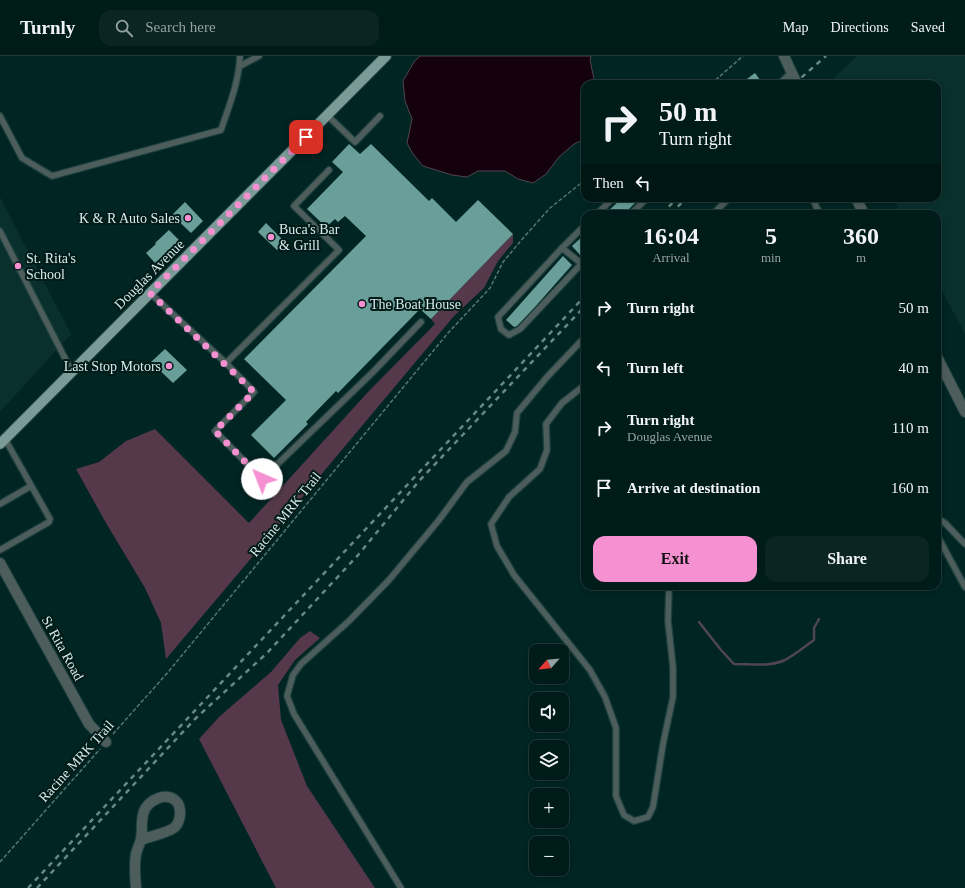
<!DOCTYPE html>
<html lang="en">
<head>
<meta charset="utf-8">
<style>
  :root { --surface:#001c1a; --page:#0a2523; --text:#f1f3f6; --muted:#95a1a2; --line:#223a39; --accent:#f591d1 }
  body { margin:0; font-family:Georgia,serif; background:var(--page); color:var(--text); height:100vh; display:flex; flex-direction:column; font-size:15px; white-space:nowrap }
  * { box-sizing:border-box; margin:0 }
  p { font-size:13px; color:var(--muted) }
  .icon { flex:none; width:22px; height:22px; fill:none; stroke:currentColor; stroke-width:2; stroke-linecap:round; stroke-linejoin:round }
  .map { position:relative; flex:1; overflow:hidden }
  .side { position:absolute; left:581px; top:154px; width:360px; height:380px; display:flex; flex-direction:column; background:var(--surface); border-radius:12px; box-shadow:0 2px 6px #0003,0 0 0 1px var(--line) }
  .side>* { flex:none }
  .hud { position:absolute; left:581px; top:24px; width:360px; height:122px; border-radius:12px; box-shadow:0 2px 6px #0003,0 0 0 1px var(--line); background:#001c1a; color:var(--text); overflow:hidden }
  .needle { width:26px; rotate:243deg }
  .controls { position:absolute; left:529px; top:588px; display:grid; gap:8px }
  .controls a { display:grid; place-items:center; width:40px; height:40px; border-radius:8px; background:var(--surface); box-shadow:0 2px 6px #0003,0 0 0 1px var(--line); font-size:20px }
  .pin { position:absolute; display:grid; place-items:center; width:34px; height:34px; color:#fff; margin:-17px; border-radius:8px; box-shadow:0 2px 6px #0006 }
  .me { position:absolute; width:44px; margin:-22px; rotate:316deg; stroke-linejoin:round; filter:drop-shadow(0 0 3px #0008) }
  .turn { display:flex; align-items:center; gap:14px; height:84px; padding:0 12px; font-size:18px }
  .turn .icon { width:52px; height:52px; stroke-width:2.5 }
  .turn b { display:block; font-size:28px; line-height:34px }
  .then { display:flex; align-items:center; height:38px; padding:0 12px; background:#0003; gap:8px; font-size:15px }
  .eta { display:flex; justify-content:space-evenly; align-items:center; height:68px; text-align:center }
  .eta b { font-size:24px; font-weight:800; line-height:28px }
  .button { display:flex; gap:8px; margin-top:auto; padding:8px 12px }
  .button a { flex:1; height:46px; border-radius:12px; background:var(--accent); color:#111; font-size:16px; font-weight:800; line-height:46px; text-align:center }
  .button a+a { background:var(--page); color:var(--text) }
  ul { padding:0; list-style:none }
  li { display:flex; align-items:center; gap:12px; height:60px; padding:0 12px }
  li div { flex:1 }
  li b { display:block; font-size:15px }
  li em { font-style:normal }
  header { display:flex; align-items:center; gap:24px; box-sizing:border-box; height:56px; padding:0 20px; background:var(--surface); border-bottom:1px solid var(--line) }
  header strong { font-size:19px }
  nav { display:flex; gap:22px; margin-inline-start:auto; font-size:14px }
  .search { width:280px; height:36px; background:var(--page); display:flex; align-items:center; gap:10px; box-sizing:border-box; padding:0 14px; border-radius:12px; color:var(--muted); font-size:15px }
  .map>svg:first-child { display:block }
</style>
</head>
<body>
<header>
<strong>Turnly</strong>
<div class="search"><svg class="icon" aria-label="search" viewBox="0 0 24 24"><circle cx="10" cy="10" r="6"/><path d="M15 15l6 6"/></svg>Search here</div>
<nav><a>Map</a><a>Directions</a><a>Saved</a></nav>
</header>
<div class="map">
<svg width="965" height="832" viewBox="0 0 965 832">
  <rect width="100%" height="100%" fill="#002523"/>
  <!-- built -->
  <g fill="#09302d">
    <polygon points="857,0 965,0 965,278 937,225 937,158 901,158 893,142 937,142 937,28 832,28 831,25"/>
    <polygon points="0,141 71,278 0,356"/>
  </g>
  <!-- green -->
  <g fill="#55394a">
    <polygon points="513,178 513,187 498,205 484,232 454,260 259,493 166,603 161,567 145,532 106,467 76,413 99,406 126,385 155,373 249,467 368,336 435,268 431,263"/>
    <polygon points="310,575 320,582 295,604 278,629 281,664 307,730 375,832 276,832 199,683 220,660 271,616 300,582"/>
  </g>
  <!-- water -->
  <polygon fill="#15000e" stroke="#4f4650" points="420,0 591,0 590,4 595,28 585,28 585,83 574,88 559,101 546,118 533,127 518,123 505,115 478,115 467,121 452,119 423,110 413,98 407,87 412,63 405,45 403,25 414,6"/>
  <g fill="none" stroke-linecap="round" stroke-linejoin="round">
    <!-- stream -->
    <path stroke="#4f4650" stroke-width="2.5" d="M699,566L721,594L734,608C750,608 770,611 785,604C795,599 804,591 814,584V572L819,563"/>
  </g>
  <!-- building -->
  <g fill="#699e99">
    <polygon points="755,17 763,28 740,28"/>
    <polygon points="349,88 360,98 371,88 429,145 432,142 456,166 478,144 513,178 431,263 420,253 338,337 336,335 306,366 308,368 274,402 251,379 286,344 244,303 366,180 345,160 338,166 335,163 326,171 307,153 343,116 332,106"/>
    <polygon points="622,142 640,142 624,158 605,158"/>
    <polygon points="185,146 203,165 191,177 172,159"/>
    <polygon points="266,167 285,186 277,194 258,176"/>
    <polygon points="169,174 182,187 168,200 166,199 161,204 160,203 155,207 146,197 156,188 155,187"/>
    <polygon points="585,178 585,196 581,200 572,190"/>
    <polygon points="563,200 572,209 535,251 517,270 514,271 506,264"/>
    <polygon points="165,293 187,314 173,327 151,306"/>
  </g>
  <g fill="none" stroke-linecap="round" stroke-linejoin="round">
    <!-- service casing -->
    <g stroke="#1e413f" stroke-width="8">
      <g id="service">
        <polyline points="240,10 259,0"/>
        <polyline points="779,28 792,16"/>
        <polyline points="327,59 355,86 380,60"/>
        <path d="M0,60L22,102L52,120L221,74C229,50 239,26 240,0"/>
        <polyline points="812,142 820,158"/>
        <polyline points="597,158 613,142"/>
        <polyline points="631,158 647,142"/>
        <polyline points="713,158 729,142"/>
        <polyline points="585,169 562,192 498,261 501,273 509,279 520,273 585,204"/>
        <polyline points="0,175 72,316"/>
        <polyline points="562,192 582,208"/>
        <polyline points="150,237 226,307 339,194 294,150 329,114"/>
        <polyline points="226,307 254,336 215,375 262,423 372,317 421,266"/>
        <polyline points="585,329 562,347 546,368 547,394 540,413 509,441 491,468 497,490 514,519 590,614 605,641 616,672 616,740 624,759 634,765 648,761 653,751 663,688 673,641 673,611 668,565 669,530"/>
        <polyline points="0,448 31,430"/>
        <polyline points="937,462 945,467 965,488"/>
        <polyline points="937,479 965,531"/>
        <polyline points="0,494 49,466 50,463 5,383"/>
        <polyline points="401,832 294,658 287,640 293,619 301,608 349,565 389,524 439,464 467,426 506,395 515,376 517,357 547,321 585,281"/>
      </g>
    </g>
    <!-- minor casing -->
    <g stroke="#1e413f" stroke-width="12">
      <g id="minor">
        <polyline points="0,507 89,668 106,686"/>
        <path d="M136,832C135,821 134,809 136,798C137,793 140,788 141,783C143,774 140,762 145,753C151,743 167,736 176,745C182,751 181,765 175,771C169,777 150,780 141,784"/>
      </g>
    </g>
    <!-- tertiary casing -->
    <g stroke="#1e413f" stroke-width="12">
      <g id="tertiary">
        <polyline points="784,0 797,28"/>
        <polyline points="856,142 864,158"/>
        <polyline points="937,301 965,356"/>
      </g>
    </g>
    <!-- primary casing -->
    <g stroke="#1e413f" stroke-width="12">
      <polyline id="primary" points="0,388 386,0"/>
    </g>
    <!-- path -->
    <g stroke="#577674" stroke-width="1.5" stroke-dasharray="4 2" stroke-linecap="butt">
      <polyline points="711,28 743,0"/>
      <polyline points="113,678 169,615 448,277 490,232 503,206 524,181 550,152 585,124"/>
      <polyline points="0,806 100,693"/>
    </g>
    <!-- service -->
    <use href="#service" stroke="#4d5d5b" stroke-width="5.5"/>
    <!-- minor -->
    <use href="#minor" stroke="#4d5d5b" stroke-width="10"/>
    <!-- tertiary -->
    <use href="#tertiary" stroke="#4d5d5b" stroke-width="10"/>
    <!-- primary -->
    <use href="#primary" stroke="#7a9b97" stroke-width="10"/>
    <!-- rail -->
    <g stroke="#6b8785" stroke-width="2.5" stroke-dasharray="5 5" stroke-linecap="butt">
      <polyline points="794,28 826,0"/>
      <polyline points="662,158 677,142"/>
      <polyline points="671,158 686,142"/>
      <polyline points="28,832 585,240"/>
      <polyline points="37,832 195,663 267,597 359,498 419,425 585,250"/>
    </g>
  </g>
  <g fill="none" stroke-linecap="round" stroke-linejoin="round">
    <!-- route -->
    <polyline stroke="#f591d1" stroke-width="7" stroke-dasharray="0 12.6" points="262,423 215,375 254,336 150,237 306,81"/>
  </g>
  <!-- markers -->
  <g fill="#f591d1" stroke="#001b19" stroke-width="1.5">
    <circle cx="188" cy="162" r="4"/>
    <circle cx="271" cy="181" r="4"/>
    <circle cx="18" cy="210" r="4"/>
    <circle cx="362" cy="248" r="4"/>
    <circle cx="169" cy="310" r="4"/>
  </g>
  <g text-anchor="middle" stroke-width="4" stroke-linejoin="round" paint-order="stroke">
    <!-- poi labels -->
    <g font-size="14" fill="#d7ebe9" stroke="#001b19" text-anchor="start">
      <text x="180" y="167" text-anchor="end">K &amp; R Auto Sales</text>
      <text x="279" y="178">Buca's Bar<tspan x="279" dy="16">&amp; Grill</tspan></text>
      <text x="26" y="207">St. Rita's<tspan x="26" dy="16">School</tspan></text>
      <text x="370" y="253">The Boat House</text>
      <text x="161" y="315" text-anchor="end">Last Stop Motors</text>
    </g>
    <!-- street labels -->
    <g font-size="14" fill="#d7ebe9" stroke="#001b19">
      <text transform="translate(149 218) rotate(-45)" y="5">Douglas Avenue</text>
      <text transform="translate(285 458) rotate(-51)" y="5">Racine MRK Trail</text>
      <text transform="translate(63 592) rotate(61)" y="5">St Rita Road</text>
      <text transform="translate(76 705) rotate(-48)" y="5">Racine MRK Trail</text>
    </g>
  </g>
</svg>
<div class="controls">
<a><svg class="needle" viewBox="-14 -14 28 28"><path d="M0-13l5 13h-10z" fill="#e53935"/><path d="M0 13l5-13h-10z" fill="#95a1a2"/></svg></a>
<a><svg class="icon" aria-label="sound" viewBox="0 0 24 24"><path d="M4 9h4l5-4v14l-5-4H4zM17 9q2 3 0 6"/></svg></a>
<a><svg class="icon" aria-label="layers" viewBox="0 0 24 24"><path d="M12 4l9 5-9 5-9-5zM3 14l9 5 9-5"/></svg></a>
<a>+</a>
<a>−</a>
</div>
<div class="pin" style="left:306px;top:81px;background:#d93025"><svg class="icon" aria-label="arrive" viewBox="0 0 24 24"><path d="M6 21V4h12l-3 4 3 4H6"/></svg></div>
<svg class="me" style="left:262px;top:423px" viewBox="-20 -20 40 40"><circle r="19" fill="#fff"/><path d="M0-13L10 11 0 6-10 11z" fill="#f591d1"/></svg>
<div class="hud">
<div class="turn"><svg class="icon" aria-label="right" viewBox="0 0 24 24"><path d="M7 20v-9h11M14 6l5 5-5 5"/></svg><div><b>50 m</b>Turn right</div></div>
<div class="then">Then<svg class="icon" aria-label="left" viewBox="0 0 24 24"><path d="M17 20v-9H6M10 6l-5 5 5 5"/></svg></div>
</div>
<section class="side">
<div class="eta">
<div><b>16:04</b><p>Arrival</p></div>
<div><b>5</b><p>min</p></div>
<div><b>360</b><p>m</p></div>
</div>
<ul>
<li><svg class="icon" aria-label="right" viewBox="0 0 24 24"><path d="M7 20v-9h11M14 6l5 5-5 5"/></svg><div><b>Turn right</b></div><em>50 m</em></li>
<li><svg class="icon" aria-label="left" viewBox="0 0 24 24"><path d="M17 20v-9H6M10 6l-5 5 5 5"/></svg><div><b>Turn left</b></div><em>40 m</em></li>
<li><svg class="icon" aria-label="right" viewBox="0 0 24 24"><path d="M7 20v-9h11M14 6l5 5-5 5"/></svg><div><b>Turn right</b><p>Douglas Avenue</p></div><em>110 m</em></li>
<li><svg class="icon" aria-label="arrive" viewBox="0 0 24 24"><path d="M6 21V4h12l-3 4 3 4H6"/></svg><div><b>Arrive at destination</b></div><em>160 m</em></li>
</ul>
<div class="button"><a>Exit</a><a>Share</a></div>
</section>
</div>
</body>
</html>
